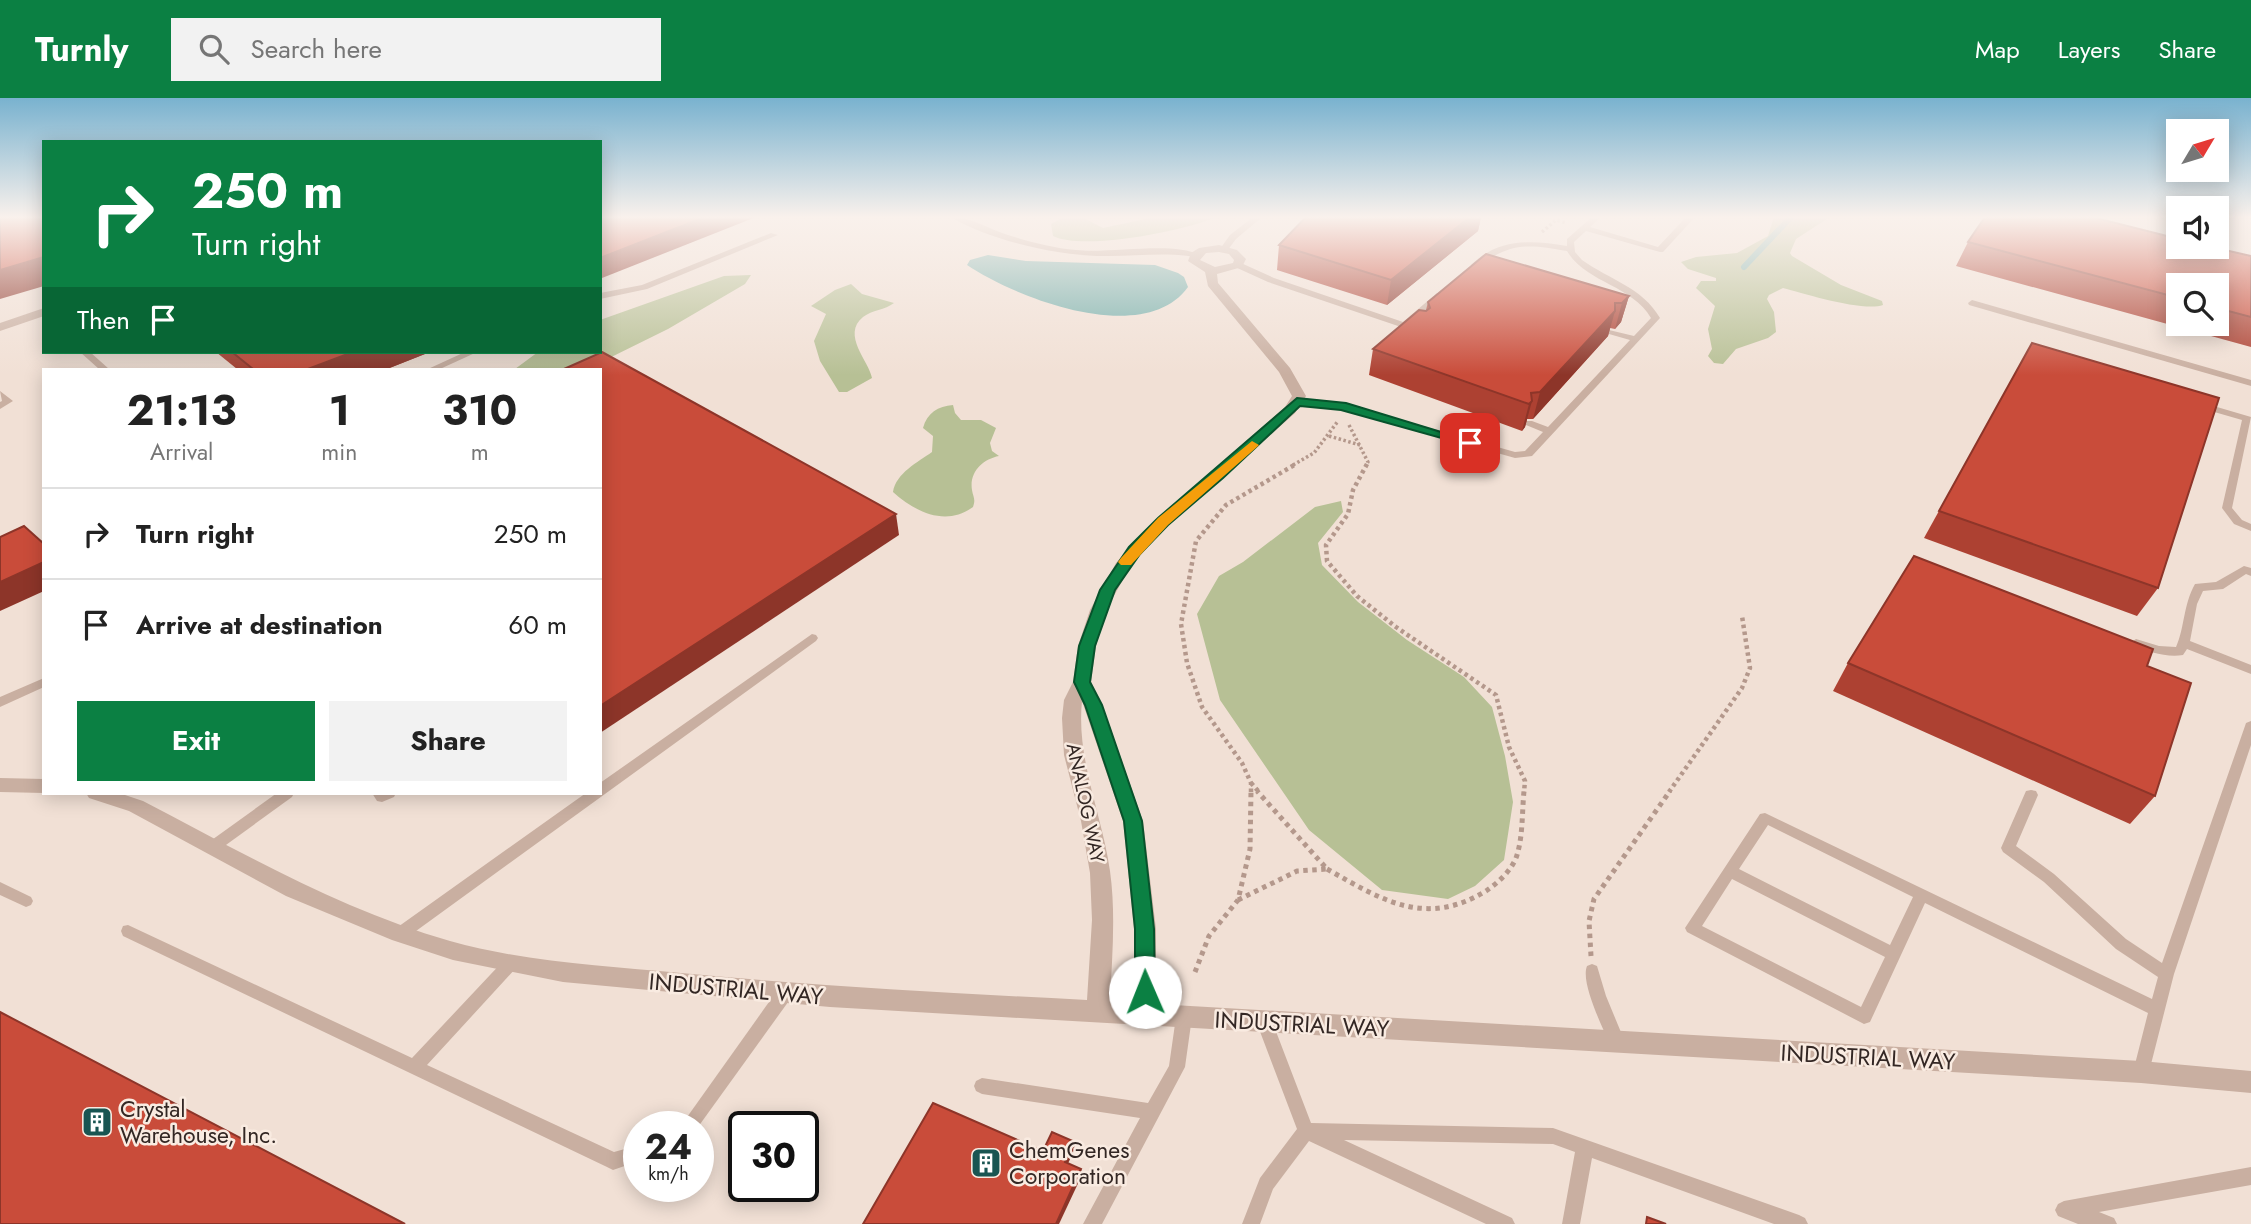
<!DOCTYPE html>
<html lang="en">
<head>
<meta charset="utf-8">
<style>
  :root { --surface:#fff; --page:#f2f2f2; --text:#222; --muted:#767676; --line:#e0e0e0; --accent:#0b8043 }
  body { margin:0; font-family:Jost,sans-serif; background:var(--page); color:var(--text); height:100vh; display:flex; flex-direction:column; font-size:26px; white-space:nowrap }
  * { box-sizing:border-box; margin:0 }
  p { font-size:23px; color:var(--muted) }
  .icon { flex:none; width:38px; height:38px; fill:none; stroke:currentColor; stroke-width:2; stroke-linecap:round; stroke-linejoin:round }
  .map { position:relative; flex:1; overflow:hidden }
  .details { position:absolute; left:42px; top:270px; width:560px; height:427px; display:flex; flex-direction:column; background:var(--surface); border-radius:0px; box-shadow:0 4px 18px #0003 }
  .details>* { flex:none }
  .top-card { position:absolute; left:42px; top:42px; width:560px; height:214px; border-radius:0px; box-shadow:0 4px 18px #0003; background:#0b8043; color:#fff; overflow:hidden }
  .needle { width:46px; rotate:52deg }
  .fabs { position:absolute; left:2166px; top:21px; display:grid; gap:14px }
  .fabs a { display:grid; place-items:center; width:63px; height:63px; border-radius:0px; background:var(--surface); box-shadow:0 4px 18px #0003; font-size:35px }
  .speed { position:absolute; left:623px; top:1013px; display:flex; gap:14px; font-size:35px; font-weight:700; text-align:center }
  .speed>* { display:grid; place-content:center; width:91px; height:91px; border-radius:50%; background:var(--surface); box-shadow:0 4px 18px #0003; line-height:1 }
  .speed small { font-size:18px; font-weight:400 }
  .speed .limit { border:4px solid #111; border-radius:10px; background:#fff; color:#111 }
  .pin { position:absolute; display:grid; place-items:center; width:60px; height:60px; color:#fff; margin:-30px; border-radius:14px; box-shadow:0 4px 10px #0006 }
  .me { position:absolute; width:77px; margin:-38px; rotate:359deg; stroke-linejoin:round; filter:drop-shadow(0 0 5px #0008) }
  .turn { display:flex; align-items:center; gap:24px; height:147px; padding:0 35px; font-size:32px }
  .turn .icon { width:91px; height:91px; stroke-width:2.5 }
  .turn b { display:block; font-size:49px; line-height:60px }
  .then { display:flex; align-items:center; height:66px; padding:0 35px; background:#0003; gap:14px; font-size:26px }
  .eta { display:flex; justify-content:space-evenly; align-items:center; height:119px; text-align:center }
  .eta b { font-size:42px; font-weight:700; line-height:49px }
  .primary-button { display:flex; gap:14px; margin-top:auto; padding:14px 35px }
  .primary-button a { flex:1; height:80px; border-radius:0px; background:var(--accent); color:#fff; font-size:28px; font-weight:700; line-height:80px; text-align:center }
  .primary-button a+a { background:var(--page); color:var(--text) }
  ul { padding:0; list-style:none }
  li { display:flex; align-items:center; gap:21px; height:91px; padding:0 35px; border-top:2px solid var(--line) }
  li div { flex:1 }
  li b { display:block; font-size:26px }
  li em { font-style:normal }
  header { display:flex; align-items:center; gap:42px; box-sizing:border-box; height:98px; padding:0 35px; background:var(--accent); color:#fff }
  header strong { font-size:33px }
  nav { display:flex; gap:38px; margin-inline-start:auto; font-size:24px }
  .search { width:490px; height:63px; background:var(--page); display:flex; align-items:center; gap:18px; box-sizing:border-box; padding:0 24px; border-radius:0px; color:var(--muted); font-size:26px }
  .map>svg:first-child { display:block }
</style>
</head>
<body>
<header>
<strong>Turnly</strong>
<div class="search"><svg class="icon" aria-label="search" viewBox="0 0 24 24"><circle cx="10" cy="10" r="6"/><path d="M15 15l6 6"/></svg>Search here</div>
<nav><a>Map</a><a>Layers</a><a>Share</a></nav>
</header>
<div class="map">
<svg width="2251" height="1126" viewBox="0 0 2251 1126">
  <rect width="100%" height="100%" fill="#f1e0d5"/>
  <!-- green -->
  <g fill="#b7c095">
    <path d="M1064,119H1082L1103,130L1154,119H1216C1185,133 1083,153 1053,138L1051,126Z"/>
    <path d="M1774,119H1830L1796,141L1790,155L1792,158L1841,187L1882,203L1883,207C1864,214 1805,196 1783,190L1769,197L1767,201L1774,214L1776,234L1768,240L1736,251L1723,266L1714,265L1708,258L1712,251L1708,231L1715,208L1696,190L1701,183H1716V180L1688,171L1681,164L1696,159L1737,155L1768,138Z"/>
    <polygon points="751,177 745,186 668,231 587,271 515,271 538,254 600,254 600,222 724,178"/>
    <path d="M851,186L862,196L894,205C885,212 872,212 863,219C841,237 869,263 872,280L847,294H839L820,263L814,243L826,216L811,208L835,192Z"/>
    <path d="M953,307L955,315L961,322H981L996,330L990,345L992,353L999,358C983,361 969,374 972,392C973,399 976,401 973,409C946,429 915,414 893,394C896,375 918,364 932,354L933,338L923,330C927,315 938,308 953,307Z"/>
    <polygon points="1341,403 1343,414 1318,445 1322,467 1358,504 1407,542 1464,579 1492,609 1505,658 1513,704 1504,762 1475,788 1448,801 1382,792 1309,732 1220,602 1197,516 1219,478 1243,464 1315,409"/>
  </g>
  <!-- water -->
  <path fill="#74aeaa" d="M988,157L1026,163L1155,167L1178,175L1184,179L1188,189C1144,250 1016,200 967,167L970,162Z"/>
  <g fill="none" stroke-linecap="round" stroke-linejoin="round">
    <!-- stream -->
    <polyline stroke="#74aeaa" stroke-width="6" points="1744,169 1791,119"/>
    <!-- path-far2 -->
    <g stroke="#b4988c" stroke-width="3.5" stroke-dasharray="2.5 2.5" stroke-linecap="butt">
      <polyline points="1542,134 1556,122 1567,125"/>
      <polyline points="1349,327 1368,364 1366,367"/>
      <polyline points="1329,338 1360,347"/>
      <polyline points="1293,367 1314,355 1338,323"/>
    </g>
    <!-- path-far1 -->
    <g stroke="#b4988c" stroke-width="4.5" stroke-dasharray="3.5 3.5" stroke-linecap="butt">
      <polyline points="1367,366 1353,392 1348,416 1326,447 1327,463 1357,498 1396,529 1496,597 1509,649 1525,683 1524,694"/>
      <polyline points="1251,685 1259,694"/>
      <polyline points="1251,694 1251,685 1242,665 1202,609 1187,565 1181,526 1196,443 1226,407 1296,366"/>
      <polyline points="1669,694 1742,590 1750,570 1742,518"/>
    </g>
    <!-- path -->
    <g stroke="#b4988c" stroke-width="5" stroke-dasharray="4.5 4.5" stroke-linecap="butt">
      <path d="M1327,771C1382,802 1425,830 1486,793C1498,785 1513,771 1517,757C1523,738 1522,713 1524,693"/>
      <polyline points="1238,802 1297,773 1327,771 1257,693"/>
      <polyline points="1591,858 1589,823 1594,801 1670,693"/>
      <polyline points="1195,874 1209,838 1238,802 1250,751 1251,693"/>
    </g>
    <!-- service -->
    <g fill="#c9afa1" fill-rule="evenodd">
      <path d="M951,119C971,119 989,131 1008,137C1030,144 1053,150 1076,152C1108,156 1174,143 1199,157L1195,159C1166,154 1138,158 1108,158C1063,159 990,143 951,119Z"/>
      <polygon points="1253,119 1262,119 1236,141 1227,153 1221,153 1220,151 1230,137"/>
      <path d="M1592,119H1601L1590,129L1658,149L1686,119H1695L1663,154H1660L1586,133L1574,144L1575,154L1582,162C1610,182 1642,189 1660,220L1532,358L1515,360L1341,311L1297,307L1292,304L1297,301L1342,305L1515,354L1525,353L1543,334L1526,327V323H1532L1548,329L1630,242L1609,236V232L1634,238L1651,220C1632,187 1586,185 1567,153C1529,146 1510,144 1478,169L1471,167C1499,140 1531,142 1567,148V141Z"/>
      <polygon points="771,135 778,137 647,191 600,201 600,195 642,187"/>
      <polygon points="1235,165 1241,165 1274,180 1403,224 1437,195 1444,197 1404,230 1268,184 1235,169"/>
      <polygon points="1972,202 2251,282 2251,288 1969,207 1968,205"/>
      <polygon points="80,254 90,254 109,271 99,271"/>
      <polygon points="465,254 475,255 440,271 428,271"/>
      <polygon points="0,293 13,303 0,311 0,304 2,303"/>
      <polygon points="2200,304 2251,319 2232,410 2242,422 2251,426 2251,433 2234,426 2222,410 2242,322 2197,309 2197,305"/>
      <path d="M2244,468L2251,470V478L2246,476L2223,491L2203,493L2197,506L2190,543L2251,567V576L2187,551L2183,557C2166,560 2148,553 2132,548L2130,545L2136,541L2159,548L2176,549C2185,529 2183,507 2195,486L2216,484Z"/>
      <polygon points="812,536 816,537 818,540 816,543 405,841 400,842 395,841 392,836 395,831 586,695 600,695 600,685"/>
      <polygon points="44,580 44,589 0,609 0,599"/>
      <path d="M2251,623V647L2174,876L2149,974L2147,979L2141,982L2135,979L2133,974L2148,915L1925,805L1870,924L1864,926L1687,834L1685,830L1760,716L1765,715L2152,901L2158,879L2116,851L2044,784L2003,754L2001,750L2026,693L2031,692L2036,693L2038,697L2016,748L2054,776L2126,841L2162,865L2245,628L2246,625ZM1768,727L1913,799L1890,847L1739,771ZM1732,781L1885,859L1861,909L1702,828Z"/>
      <polygon points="277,695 294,695 292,699 219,752 214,754 209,752 207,748 209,744"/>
      <polygon points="372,695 396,695 394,699 382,704 377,703"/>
      <polygon points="0,784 31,799 33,803 31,807 26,809 0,797"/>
      <polygon points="128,827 412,960 506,860 511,858 516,860 519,865 516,870 427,967 614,1054 639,1047 639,1063 613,1072 607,1069 123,838 121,833 123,828"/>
      <path d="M1592,866L1597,868L1606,898L1625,944L1623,949L1617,951L1611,949C1604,932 1580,885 1587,868Z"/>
      <polygon points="785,888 791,890 793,895 791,900 698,1029 680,1029 779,890"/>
      <polygon points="1184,912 1190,914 1192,919 1185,969 1102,1126 1083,1126 1140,1020 982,996 976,993 974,988 976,983 982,980 1148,1005 1169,968 1176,919 1178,914"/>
      <polygon points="1264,916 1270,918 1272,923 1311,1025 1553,1030 1799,1117 1805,1120 1808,1126 1774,1126 1592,1060 1580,1126 1562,1126 1575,1054 1553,1046 1344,1042 1512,1120 1515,1126 1486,1126 1309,1043 1273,1091 1260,1126 1242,1126 1260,1080 1297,1031 1256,923 1258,918"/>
      <polygon points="2251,1069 2251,1087 2099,1114 2114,1120 2117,1126 2078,1126 2058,1118 2055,1112 2058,1106 2064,1103"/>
    </g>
    <!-- minor -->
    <g fill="#c9afa1" fill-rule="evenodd">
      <path d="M1219,147L1237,152L1246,161L1242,169L1217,176L1218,185L1290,270L1306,298L1295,315L1155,440L1129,471L1106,512L1096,548L1091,584L1102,607L1143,723L1156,831V906L2141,963L2251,973V995L2141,985L830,909L563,884L453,862L392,842L286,798L129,713L89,700L86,695H119L143,703C243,755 341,812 450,843C525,864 604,868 681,875C816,888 951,895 1087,902L1092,822L1090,775L1081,723L1064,657L1062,620L1064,602L1073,584L1078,548L1090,512L1116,465L1143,434L1285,309L1292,298L1279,274L1208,188L1205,174L1188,163L1191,155L1199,150ZM1219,154L1229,156L1234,162L1233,165L1215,169L1200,162L1206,155ZM1082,603L1123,723L1134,831V904L1110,903C1112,860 1116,816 1110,773C1102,716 1076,661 1082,603Z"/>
      <polygon points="0,680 44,681 44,695 46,695 44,695 0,694"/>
    </g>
    <!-- tertiary -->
    <polygon fill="#c9afa1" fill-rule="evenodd" points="44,210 44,218 0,233 0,225"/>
  </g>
  <!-- wall -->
  <g fill="#ad4132" fill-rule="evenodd">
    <polygon points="1304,119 1481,119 1478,133 1387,207 1277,172 1279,147 1304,121"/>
    <path d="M1968,144L2251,158V249L1956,168ZM2179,187H2217V226H2179Z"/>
    <polygon points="1629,198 1621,224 1615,231 1610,230 1608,238 1533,321 1527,321 1525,329 1522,333 1369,277 1373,251 1426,212 1428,204"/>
    <polygon points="2032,245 2158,490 2137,518 1924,440"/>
    <polygon points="216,254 430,254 387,271 237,271"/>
    <polygon points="1848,565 2147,568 2155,698 2130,726 1833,593"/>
  </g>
  <!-- shaded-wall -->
  <g fill="#8d3529">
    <polygon points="705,119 756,119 602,180 600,173 600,160"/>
    <polygon points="1470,119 1481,119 1478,133 1387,207 1391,182"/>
    <polygon points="44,159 44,188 0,201 0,172"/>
    <polygon points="1629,198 1621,224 1615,231 1622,205"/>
    <polygon points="1615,213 1608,238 1533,321 1540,294"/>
    <polygon points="353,254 430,254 387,271 308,271"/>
    <polygon points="1532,303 1525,329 1522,333 1529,306"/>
    <polygon points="896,416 899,437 600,635 600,608"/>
    <polygon points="44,464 44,493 0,513 0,484"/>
    <polygon points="1075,1044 1075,1050 1066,1070 1065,1064"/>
    <polygon points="1081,1071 1082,1077 1059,1126 1056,1126"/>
  </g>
  <!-- building -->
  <g fill="#c94c3a" stroke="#8d3529" stroke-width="2">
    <polygon points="0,119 44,119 44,159 0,172"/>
    <polygon points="600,119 705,119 600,160"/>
    <polygon points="1306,119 1470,119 1391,182 1279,147"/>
    <polygon points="1985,119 2092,119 2179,141 2179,149 2212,149 2251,158 2251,219 2217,210 2217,187 2179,187 2179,200 1968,144"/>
    <polygon points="1486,156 1629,198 1622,205 1615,205 1615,213 1540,294 1531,295 1532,303 1529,306 1373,251 1419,212 1426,213 1430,210 1428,204"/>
    <polygon points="2032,245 2219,300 2158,490 1939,413"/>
    <polygon points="232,254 353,254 308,271 253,271"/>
    <polygon points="602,254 896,416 600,608 600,271 564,271"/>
    <polygon points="24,428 44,446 44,464 0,484 0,439"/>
    <polygon points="1914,458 2153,551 2147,568 2191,585 2155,698 1848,565"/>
    <polygon points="0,914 405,1126 0,1126"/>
    <polygon points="933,1005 1043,1053 1052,1034 1075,1044 1065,1064 1081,1071 1056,1126 863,1126"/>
    <polygon points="1647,1119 1666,1126 1646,1126"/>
  </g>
  <!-- sky -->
  <linearGradient id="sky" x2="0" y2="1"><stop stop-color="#79b2cf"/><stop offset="0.43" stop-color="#f9f1ec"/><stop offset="1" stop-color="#f9f1ec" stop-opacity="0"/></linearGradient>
  <rect width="2251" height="277" fill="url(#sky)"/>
  <!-- route -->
  <polygon fill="#0b8043" stroke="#07532c" stroke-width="2" points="1297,300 1346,305 1477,345 1470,348 1341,312 1300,308 1223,380 1168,427 1140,456 1115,492 1095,548 1090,584 1102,607 1142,723 1154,831 1155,894 1152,900 1145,903 1138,900 1135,894 1135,831 1124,723 1085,607 1074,584 1079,548 1100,492 1129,449 1158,420"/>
  <!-- slow -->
  <polygon fill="#f59e0b" points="1252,343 1259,347 1257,349 1168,427 1131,467 1121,467 1118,464 1121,460 1158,420"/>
  <!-- icons -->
  <defs>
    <g id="building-square" transform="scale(1.575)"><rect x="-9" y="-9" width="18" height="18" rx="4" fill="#195552" stroke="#f9ebe1"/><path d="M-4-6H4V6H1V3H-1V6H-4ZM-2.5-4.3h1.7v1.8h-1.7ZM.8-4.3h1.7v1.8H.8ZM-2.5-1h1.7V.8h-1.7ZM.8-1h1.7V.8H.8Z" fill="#fff"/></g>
  </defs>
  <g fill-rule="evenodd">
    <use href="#building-square" x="97" y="1024"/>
    <use href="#building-square" x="986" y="1065"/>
  </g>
  <g text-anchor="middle" stroke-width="5" stroke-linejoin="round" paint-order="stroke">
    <!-- street labels -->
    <g font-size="19" fill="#332724" stroke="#f9ebe1">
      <text transform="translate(1086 705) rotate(78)" y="7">ANALOG WAY</text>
    </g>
    <!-- near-street labels -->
    <g font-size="23" fill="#332724" stroke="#f9ebe1">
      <text transform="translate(736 891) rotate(5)" y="8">INDUSTRIAL WAY</text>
      <text transform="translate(1302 926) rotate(3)" y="8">INDUSTRIAL WAY</text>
      <text transform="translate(1868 959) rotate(3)" y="8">INDUSTRIAL WAY</text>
    </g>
    <!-- near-poi labels -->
    <g font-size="23" fill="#332724" stroke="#f9ebe1" text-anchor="start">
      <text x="120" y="1019">Crystal<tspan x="120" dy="26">Warehouse, Inc.</tspan></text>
      <text x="1009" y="1060">ChemGenes<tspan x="1009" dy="26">Corporation</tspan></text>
    </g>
  </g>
</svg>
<div class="fabs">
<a><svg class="needle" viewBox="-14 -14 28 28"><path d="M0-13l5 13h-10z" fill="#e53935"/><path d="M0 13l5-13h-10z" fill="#767676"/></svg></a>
<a><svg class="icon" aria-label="sound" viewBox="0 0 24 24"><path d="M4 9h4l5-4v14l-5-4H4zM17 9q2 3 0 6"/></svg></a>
<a><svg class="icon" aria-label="search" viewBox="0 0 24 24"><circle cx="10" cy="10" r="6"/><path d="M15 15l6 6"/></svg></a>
</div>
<div class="speed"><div>24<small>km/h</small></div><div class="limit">30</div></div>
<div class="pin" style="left:1470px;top:345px;background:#d93025"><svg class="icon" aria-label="arrive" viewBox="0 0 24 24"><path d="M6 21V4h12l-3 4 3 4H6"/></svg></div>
<svg class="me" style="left:1145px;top:894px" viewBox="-20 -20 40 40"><circle r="19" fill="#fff"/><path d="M0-13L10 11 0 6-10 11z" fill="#0b8043"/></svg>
<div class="top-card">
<div class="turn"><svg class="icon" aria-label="right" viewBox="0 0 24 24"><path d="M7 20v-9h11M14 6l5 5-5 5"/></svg><div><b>250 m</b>Turn right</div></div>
<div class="then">Then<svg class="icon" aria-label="arrive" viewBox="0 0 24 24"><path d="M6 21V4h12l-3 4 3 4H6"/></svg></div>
</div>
<section class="details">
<div class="eta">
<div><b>21:13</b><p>Arrival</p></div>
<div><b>1</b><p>min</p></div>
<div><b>310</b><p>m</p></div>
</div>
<ul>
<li><svg class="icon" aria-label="right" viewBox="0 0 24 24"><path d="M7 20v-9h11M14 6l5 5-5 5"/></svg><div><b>Turn right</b></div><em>250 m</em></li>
<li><svg class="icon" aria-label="arrive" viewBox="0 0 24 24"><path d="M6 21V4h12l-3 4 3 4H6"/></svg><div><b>Arrive at destination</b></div><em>60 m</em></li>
</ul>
<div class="primary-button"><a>Exit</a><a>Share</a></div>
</section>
</div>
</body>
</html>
